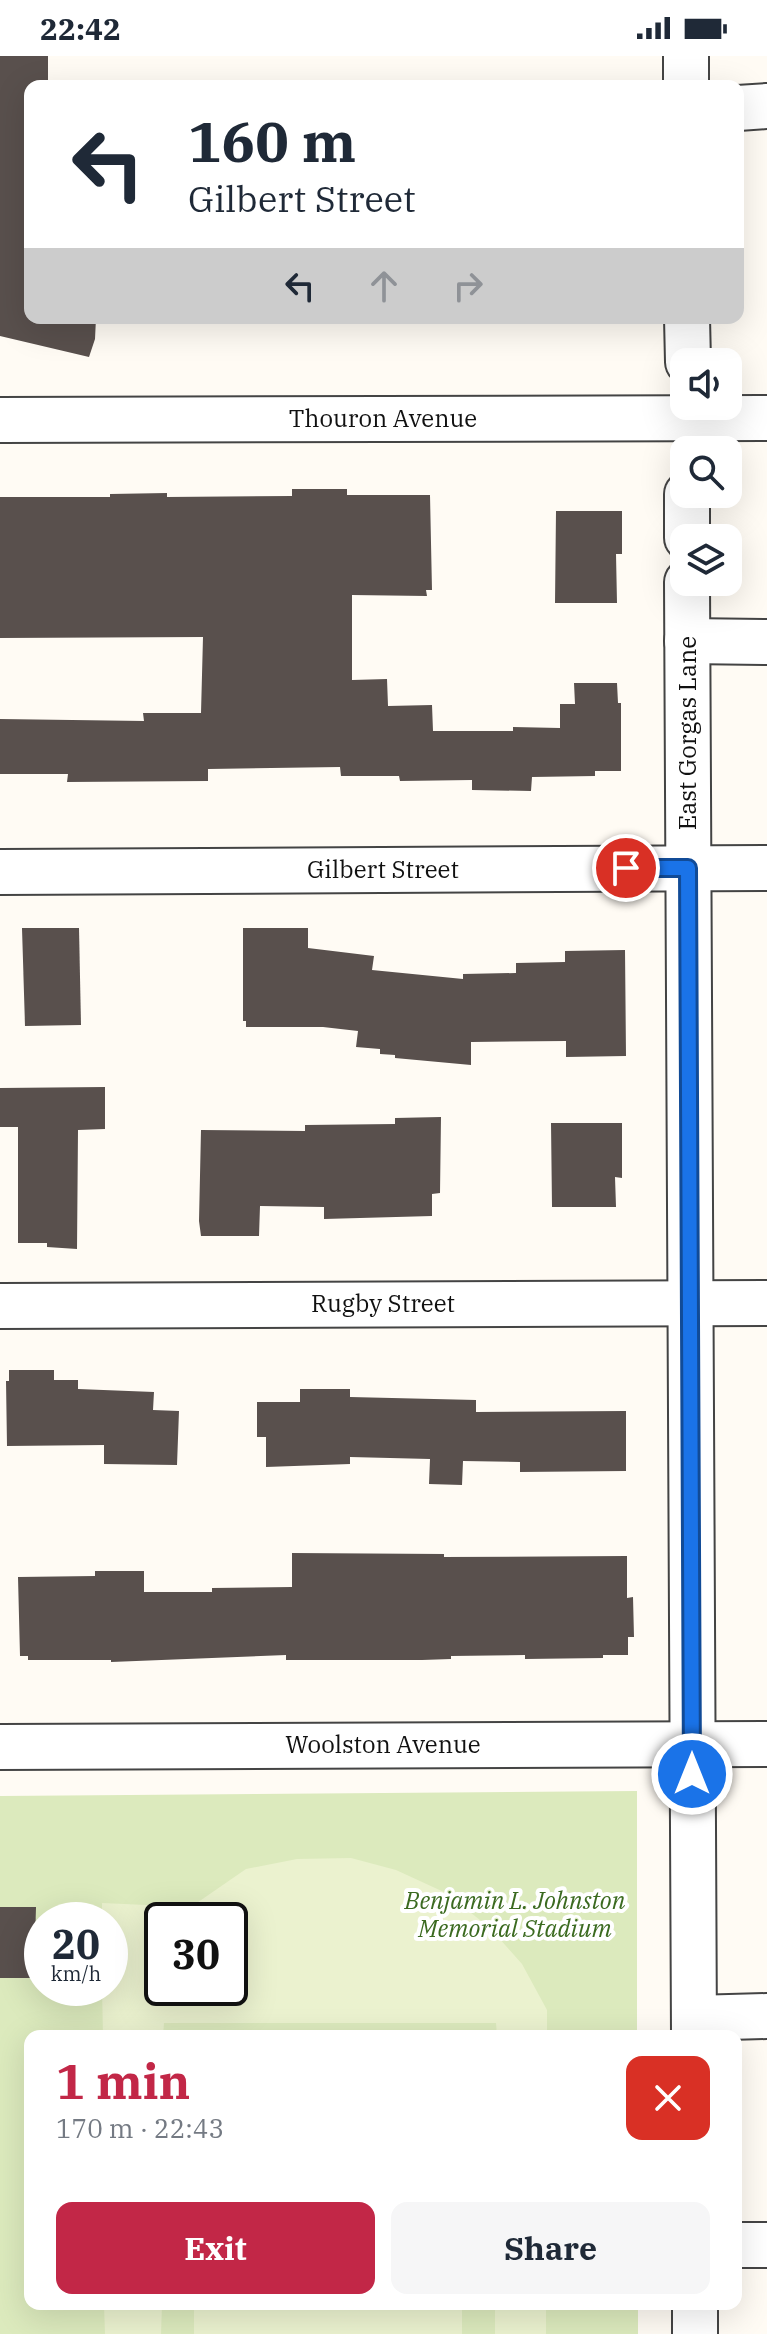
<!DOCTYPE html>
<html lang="en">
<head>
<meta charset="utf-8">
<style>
  :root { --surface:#fff; --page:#f6f6f7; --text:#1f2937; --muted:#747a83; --accent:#c22747 }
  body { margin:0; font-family:"IBM Plex Serif",serif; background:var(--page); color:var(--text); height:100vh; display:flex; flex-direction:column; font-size:30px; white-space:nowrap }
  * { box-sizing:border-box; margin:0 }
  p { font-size:26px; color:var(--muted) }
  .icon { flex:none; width:44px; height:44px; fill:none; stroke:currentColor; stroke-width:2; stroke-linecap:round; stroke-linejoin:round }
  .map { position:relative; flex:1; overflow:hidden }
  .sheet { position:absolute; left:24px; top:1974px; width:718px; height:280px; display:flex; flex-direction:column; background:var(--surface); border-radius:16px; box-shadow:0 8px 32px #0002 }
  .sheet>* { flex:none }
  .hud { position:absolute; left:24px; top:24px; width:720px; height:244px; border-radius:16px; box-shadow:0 8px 32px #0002; background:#fff; color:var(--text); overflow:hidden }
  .buttons { position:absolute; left:670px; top:292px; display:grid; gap:16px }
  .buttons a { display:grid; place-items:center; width:72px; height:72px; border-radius:16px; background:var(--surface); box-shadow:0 8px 32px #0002; font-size:40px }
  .speed { position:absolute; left:24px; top:1846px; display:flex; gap:16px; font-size:40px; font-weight:700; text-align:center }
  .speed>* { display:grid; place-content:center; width:104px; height:104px; border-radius:50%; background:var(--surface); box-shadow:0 8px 32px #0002; line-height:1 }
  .speed small { font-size:20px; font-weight:400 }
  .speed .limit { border:4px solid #111; border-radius:12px; background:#fff; color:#111 }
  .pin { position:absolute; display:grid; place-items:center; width:68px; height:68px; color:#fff; margin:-34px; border:4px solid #fff; border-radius:50%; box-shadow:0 2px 8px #0007 }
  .me { position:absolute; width:88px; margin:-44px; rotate:0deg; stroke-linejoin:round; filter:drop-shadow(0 0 6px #0008) }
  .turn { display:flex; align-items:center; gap:28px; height:168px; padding:0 32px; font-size:36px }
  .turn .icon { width:104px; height:104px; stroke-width:2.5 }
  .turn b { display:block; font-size:56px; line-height:68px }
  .lanes { display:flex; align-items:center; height:76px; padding:0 32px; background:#0003; justify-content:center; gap:40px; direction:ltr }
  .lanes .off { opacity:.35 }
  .round { display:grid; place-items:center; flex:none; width:84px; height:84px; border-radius:16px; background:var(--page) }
  .overview { display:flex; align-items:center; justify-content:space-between; height:136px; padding:0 32px }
  h1 { font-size:48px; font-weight:700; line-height:60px; color:var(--accent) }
  .button { display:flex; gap:16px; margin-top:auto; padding:16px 32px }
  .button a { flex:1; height:92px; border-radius:16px; background:var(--accent); color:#fff; font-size:32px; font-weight:700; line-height:92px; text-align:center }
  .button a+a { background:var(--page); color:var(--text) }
  .status { display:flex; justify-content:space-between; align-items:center; height:56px; padding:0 40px; background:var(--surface); direction:ltr }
  .status svg { height:22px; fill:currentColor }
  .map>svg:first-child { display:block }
</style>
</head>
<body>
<div class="status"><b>22:42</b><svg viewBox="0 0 49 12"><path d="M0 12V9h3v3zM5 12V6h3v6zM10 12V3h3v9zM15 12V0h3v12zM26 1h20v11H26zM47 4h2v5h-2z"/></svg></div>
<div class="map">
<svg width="767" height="2278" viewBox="0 0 767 2278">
  <rect width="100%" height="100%" fill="#fffbf4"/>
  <!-- green -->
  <path fill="#dceabd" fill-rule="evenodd" d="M637,1735V1980H30V2248H638V2278H0V1740ZM42,1864H110V1932H42ZM162,1864H230V1932H162Z"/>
  <!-- pitch -->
  <g fill="#ebf2cf" fill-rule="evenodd">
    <path d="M351,1802L396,1814L446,1837L490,1872L522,1908L547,1954V1980H497L496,1967H164L163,1980H103L102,1932H110V1864H102V1847L191,1851L246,1813L297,1803ZM162,1864H230V1932H162Z"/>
    <polygon points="104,2248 162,2248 161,2278 105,2278"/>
    <rect x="194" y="2248" width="268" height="30"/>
    <rect x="495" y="2248" width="51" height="30"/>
  </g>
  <!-- building -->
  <g fill="#59504d">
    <polygon points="0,0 48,0 48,30 30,30 30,262 96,262 95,283 89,301 0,280"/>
    <polygon points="292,433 347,433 347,439 430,439 432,534 426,534 427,540 352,539 352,624 387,623 388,650 432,649 433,675 513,675 513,671 560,672 560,648 575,648 574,627 617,627 618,647 621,647 621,715 595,715 595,720 532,721 531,735 472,734 472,724 400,725 399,720 341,720 340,711 208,713 208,725 67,726 68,718 0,718 0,663 144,665 143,657 201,657 203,581 0,582 0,441 110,441 110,438 167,437 167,441 292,440"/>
    <polygon points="556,455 622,455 622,498 616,498 617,547 555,547"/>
    <polygon points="22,872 79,872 81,969 25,970"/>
    <polygon points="243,872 308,872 308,892 374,900 372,914 463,923 463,918 516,917 516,907 565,906 565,895 625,894 626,1000 566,1001 566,985 471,986 471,1009 395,1002 395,999 380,998 380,993 356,991 358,975 323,971 246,971 246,965 243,965"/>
    <polygon points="105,1031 105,1073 78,1074 77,1193 47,1191 47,1187 18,1187 18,1071 0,1071 0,1032"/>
    <polygon points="441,1061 440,1137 432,1138 432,1160 324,1163 324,1151 260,1150 259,1180 201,1180 199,1165 201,1074 305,1075 305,1069 395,1068 395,1062"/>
    <polygon points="551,1067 622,1067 622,1122 615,1121 616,1151 552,1151"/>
    <polygon points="9,1314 54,1314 54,1324 78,1324 78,1333 154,1336 153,1354 179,1355 177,1409 104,1408 104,1389 7,1390 6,1325 9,1325"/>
    <polygon points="300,1333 350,1333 350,1341 476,1344 476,1356 626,1355 626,1415 520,1416 520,1406 463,1405 462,1429 429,1428 430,1403 350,1401 350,1408 266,1411 266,1381 257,1381 257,1346 300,1346"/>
    <polygon points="292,1497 444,1498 444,1501 627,1500 627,1542 633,1541 634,1581 628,1581 628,1599 603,1599 603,1602 525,1603 525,1599 451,1600 451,1603 422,1604 286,1604 286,1599 111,1606 111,1604 28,1604 28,1600 20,1600 18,1521 95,1520 95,1515 144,1515 144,1536 212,1536 212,1532 292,1531"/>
    <polygon points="0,1851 36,1851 34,1922 0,1922"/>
  </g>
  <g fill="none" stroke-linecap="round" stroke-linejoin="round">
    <!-- minor casing -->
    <g stroke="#444" stroke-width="48">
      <g id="minor">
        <polyline points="686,0 686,30"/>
        <polyline points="738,52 767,50"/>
        <polyline points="687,262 688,306"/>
        <polyline points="0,364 767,362"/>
        <polyline points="687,482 687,438"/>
        <polyline points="687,526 694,1980"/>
        <polyline points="687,585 767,586"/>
        <polyline points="0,816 767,812"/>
        <polyline points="0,1250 767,1247"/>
        <polyline points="0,1691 767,1688"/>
        <polyline points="694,1962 767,1960"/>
        <polyline points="736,2189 767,2189"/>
        <polyline points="695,2248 695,2278"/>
      </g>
    </g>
    <!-- minor -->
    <use href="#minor" stroke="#fff" stroke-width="44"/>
  </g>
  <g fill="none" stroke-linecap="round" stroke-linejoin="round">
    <!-- route casing -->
    <g stroke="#114b97" stroke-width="20">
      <polyline id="route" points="626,812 688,812 692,1718"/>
    </g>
    <!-- route -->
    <use href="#route" stroke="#1a73e8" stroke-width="14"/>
  </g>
  <g text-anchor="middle" stroke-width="8" stroke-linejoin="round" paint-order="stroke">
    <!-- street labels -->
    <g font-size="24" fill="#111" stroke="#fff">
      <text x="383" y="371">Thouron Avenue</text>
      <text transform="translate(688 677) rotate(-90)" y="8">East Gorgas Lane</text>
      <text x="383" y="822">Gilbert Street</text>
      <text x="383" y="1256">Rugby Street</text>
      <text x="383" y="1697">Woolston Avenue</text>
    </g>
    <!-- park labels -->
    <g font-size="24" font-style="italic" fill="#3b6a20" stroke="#fff">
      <text x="515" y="1853">Benjamin L. Johnston<tspan x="515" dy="28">Memorial Stadium</tspan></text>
    </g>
  </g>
</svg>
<div class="buttons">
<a><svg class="icon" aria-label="sound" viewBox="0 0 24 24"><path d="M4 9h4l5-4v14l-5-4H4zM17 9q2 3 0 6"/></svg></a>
<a><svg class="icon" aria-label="search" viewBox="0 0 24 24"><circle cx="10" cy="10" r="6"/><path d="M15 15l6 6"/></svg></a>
<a><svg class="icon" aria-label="layers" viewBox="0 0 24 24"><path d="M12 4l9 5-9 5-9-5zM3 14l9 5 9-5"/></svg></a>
</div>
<div class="speed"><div>20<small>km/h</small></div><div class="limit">30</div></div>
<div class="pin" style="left:626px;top:812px;background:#d93025"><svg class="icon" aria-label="arrive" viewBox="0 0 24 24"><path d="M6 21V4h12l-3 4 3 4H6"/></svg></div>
<svg class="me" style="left:692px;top:1718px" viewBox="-20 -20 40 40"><circle r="17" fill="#1a73e8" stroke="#fff" stroke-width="3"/><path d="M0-11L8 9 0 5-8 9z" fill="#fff"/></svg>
<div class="hud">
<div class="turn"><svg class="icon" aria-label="left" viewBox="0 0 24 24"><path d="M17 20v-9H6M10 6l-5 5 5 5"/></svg><div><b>160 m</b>Gilbert Street</div></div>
<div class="lanes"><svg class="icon" aria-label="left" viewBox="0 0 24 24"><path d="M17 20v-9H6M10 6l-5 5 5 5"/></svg><svg class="icon off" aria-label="ahead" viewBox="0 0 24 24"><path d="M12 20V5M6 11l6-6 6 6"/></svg><svg class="icon off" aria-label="right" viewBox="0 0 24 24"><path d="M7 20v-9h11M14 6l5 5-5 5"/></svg></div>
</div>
<section class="sheet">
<div class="overview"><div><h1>1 min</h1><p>170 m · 22:43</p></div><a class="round" style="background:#d93025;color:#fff"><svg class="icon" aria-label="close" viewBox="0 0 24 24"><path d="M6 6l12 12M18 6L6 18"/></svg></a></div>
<div class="button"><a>Exit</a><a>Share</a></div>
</section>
</div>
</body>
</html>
